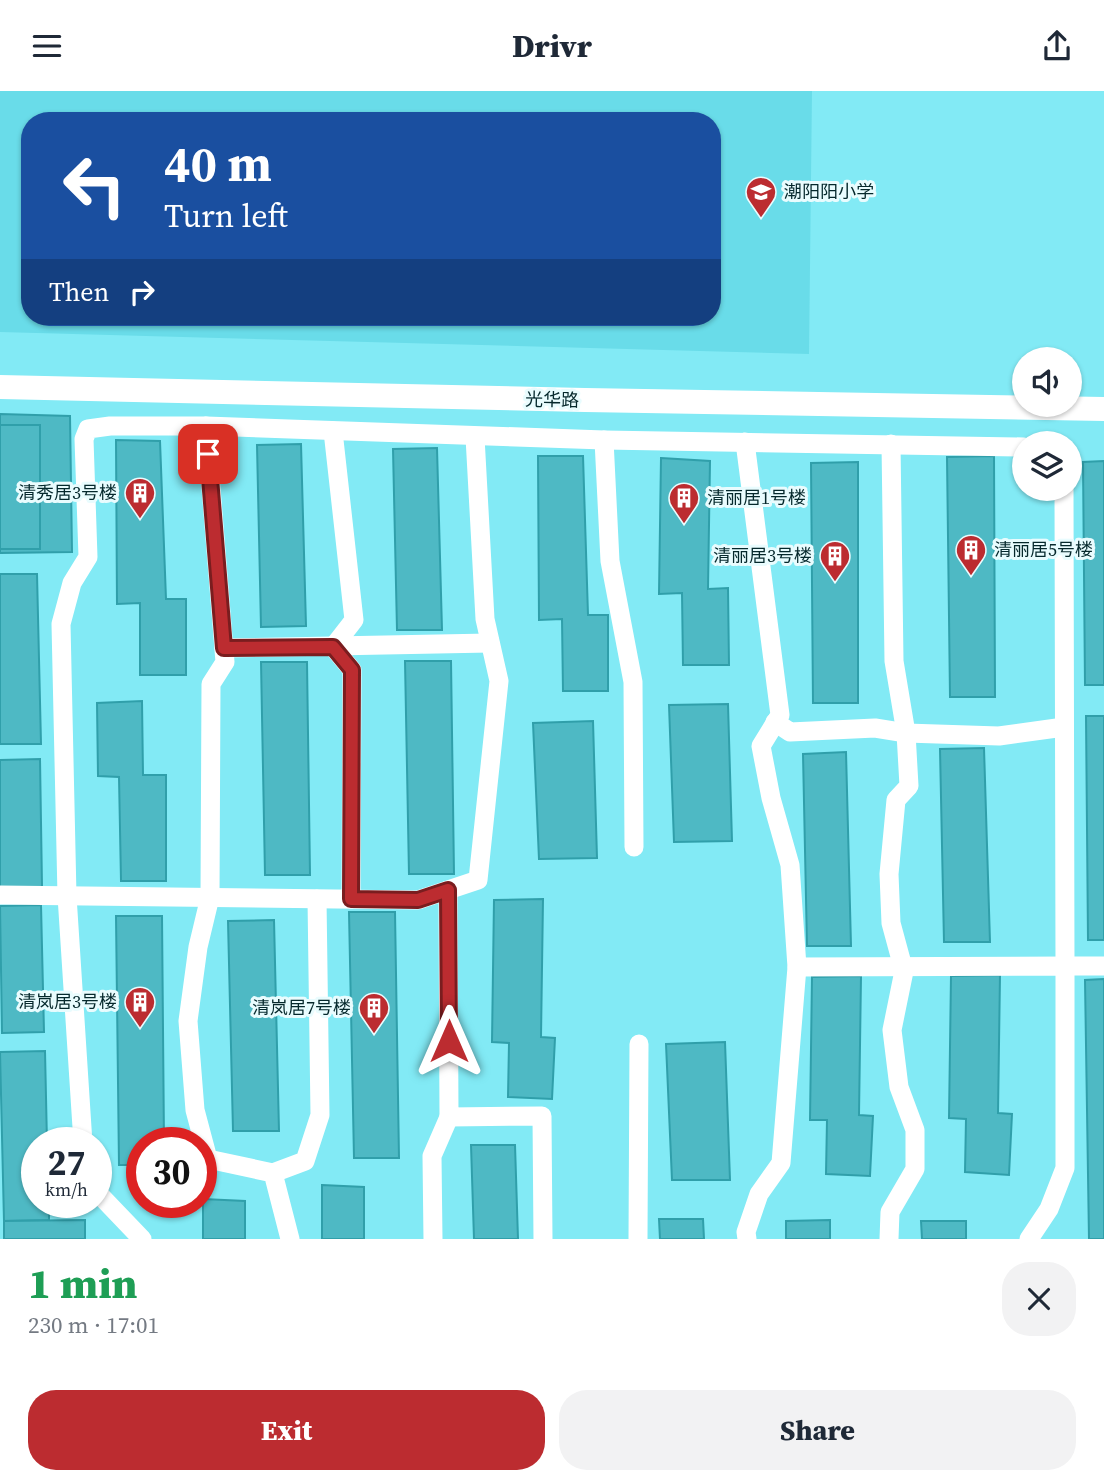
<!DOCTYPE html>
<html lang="en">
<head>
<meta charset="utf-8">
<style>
  :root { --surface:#fff; --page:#f2f2f3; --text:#1f2937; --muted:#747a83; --accent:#bc2c30 }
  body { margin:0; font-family:"Source Serif 4","Noto Sans SC",serif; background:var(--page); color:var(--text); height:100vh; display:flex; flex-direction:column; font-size:26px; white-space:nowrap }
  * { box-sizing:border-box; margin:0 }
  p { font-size:23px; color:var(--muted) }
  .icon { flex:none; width:38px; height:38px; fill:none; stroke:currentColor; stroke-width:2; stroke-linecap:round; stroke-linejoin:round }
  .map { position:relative; height:1148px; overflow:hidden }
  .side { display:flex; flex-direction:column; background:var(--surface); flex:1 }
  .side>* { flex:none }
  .banner { position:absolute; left:21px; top:21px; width:700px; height:214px; border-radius:28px; box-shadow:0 2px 5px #0004; background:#1a4fa0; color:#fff; overflow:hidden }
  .controls { position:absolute; left:1012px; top:256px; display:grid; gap:14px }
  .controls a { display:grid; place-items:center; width:70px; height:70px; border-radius:50%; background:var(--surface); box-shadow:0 2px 5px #0004; font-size:35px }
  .speed { position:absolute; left:21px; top:1036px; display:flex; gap:14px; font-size:35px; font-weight:700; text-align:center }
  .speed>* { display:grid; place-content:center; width:91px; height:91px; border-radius:50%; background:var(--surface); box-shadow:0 2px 5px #0004; line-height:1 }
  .speed small { font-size:18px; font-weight:400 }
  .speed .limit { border:10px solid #d22; background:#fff; color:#111 }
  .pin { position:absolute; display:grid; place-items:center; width:60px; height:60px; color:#fff; margin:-30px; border-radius:14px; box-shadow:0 4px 10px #0006 }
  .me { position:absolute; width:77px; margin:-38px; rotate:0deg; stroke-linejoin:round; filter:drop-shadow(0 0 5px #0008) }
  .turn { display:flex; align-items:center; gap:24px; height:147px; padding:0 28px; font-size:32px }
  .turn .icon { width:91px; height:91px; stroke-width:2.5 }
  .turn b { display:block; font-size:49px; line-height:60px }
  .then { display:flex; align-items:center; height:66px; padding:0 28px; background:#0003; gap:14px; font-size:26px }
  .round { display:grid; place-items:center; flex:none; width:74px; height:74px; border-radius:28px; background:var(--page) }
  .overview { display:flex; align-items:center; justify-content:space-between; height:119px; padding:0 28px }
  h1 { font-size:42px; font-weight:800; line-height:52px; color:#1e9e55 }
  .cta { display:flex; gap:14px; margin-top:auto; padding:14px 28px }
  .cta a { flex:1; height:80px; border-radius:28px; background:var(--accent); color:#fff; font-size:28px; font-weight:800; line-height:80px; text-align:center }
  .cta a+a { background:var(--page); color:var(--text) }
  header { display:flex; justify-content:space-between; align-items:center; height:91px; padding:0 28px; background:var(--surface); font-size:32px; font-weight:800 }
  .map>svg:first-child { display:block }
</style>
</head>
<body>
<header><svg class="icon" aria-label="menu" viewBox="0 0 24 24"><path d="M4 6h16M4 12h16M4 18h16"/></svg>Drivr<svg class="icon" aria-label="share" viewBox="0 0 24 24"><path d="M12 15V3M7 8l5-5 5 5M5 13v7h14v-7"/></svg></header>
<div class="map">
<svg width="1104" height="1148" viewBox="0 0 1104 1148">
  <rect width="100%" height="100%" fill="#82eaf5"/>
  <!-- built -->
  <path fill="#69dce9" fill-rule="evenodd" d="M0,0H812L809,263L0,241ZM30,30H712V226H30Z"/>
  <!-- building -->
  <g fill="#4eb9c4" stroke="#309faa" stroke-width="2">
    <polygon points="0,323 70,325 72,461 0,462"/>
    <rect x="0" y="334" width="40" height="124"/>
    <polygon points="116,349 160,350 166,508 186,508 186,584 140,584 140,512 117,513"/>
    <polygon points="301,353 306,535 261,536 257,354"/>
    <polygon points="437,357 442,539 397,539 393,358"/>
    <polygon points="538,365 583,365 588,524 608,524 608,600 563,600 562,528 539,529"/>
    <polygon points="994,365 995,606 950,606 947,366"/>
    <polygon points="661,367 710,370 708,498 728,497 729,574 683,574 682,502 659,503"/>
    <polygon points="1104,370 1104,594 1085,594 1083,371"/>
    <polygon points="858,371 858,612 813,612 811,372"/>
    <polygon points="0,483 37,483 41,653 0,653"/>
    <polygon points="405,570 451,570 454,783 409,783"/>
    <polygon points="261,571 307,571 310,784 265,784"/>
    <polygon points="142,610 143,684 166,684 166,790 121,790 119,686 98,685 97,612"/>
    <polygon points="728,613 732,750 674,751 669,614"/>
    <polygon points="1086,625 1104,625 1104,849 1088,849"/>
    <polygon points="593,630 597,767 539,768 533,632"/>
    <polygon points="984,657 990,851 944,851 940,658"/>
    <polygon points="846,661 851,855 807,855 803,663"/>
    <polygon points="40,668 42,796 0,796 0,669"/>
    <polygon points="543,808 541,946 555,947 552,1008 508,1006 509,952 492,951 494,809"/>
    <polygon points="41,814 44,941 2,942 0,815"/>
    <polygon points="349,821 395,821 399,1067 354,1067"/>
    <polygon points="116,825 162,825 164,1052 142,1052 142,1074 119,1074"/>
    <polygon points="274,829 279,1040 233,1040 228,830"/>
    <polygon points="1000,884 998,1022 1012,1023 1009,1084 965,1081 966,1028 949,1027 951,885"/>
    <polygon points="861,885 859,1024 873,1025 870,1085 826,1083 827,1029 810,1029 812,886"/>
    <polygon points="1104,888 1104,1148 1089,1148 1085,889"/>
    <polygon points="725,951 730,1089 672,1089 666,953"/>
    <polygon points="45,960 47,1052 37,1052 37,1111 49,1111 49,1129 4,1130 0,961"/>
    <polygon points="471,1054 515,1054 518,1148 474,1148"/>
    <polygon points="322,1094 364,1096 364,1148 322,1148"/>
    <polygon points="203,1108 245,1110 245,1148 203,1148"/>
    <polygon points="659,1128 703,1128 704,1148 660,1148"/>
    <polygon points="85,1129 85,1148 4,1148 4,1130"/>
    <polygon points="830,1129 830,1148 786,1148 786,1130"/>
    <polygon points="921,1130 966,1130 966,1148 922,1148"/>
  </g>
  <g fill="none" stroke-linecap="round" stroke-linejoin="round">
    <!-- minor -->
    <g stroke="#fff" stroke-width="19">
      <polyline points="206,335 225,571 211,593 210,806 198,856 188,930 195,1019 208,1068 273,1082 290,1148"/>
      <polyline points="333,340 354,529 333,556 352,579 351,808"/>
      <polyline points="604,349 610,470 633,591 634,756"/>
      <polyline points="745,351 780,624 761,655 771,707 790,774 797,876 781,1072 759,1103 746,1141 747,1148"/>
      <polyline points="1064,397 1065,875 1104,875"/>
      <polyline points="224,557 490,552"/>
      <polyline points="775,631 790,641 875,637 906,642 999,645 1064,636"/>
      <polyline points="448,799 449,1026 542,1025 543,1148"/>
      <polyline points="0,804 418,809 478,789 499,590 485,528 475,346"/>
      <polyline points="797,876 1065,875 1065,1077 1049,1118 1029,1148"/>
      <polyline points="83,1052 67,805 61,533 72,492 88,466 84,348 88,338 110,335 206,335 604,349 1024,356"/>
      <polyline points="273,1082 305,1070 320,1024 317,808"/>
      <polyline points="96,1100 142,1148"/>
      <polyline points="433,1148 432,1065 449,1026"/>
      <polyline points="638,1148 639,953"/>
      <polyline points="889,1148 890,1121 915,1078 915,1039 899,996 892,939 904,880 891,832 889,783 896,709 909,695 906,642 894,570 891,353"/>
    </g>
    <!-- tertiary -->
    <polyline stroke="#fff" stroke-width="24" points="0,296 585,309 1104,318"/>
  </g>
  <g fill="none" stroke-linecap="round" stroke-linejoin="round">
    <!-- route casing -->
    <g stroke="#7a1d1f" stroke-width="18">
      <polyline id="route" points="208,363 224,557 333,556 352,579 351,808 418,809 448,799 449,950"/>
    </g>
    <!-- route -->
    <use href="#route" stroke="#bc2c30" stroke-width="12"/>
  </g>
  <!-- icons -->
  <defs>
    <g id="school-pin" transform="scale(1.575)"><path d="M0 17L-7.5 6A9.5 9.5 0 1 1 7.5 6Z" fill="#bc2c30" stroke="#e9fcfe"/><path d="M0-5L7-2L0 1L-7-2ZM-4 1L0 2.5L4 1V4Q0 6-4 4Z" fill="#fff"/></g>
    <g id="building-pin" transform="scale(1.575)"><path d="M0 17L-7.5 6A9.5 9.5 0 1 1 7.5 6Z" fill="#bc2c30" stroke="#e9fcfe"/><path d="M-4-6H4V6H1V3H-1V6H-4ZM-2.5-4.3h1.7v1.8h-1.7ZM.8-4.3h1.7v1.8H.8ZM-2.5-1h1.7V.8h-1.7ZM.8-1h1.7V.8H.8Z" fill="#fff"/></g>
  </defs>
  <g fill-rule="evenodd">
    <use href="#school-pin" x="761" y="101"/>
    <use href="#building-pin" x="140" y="402"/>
    <use href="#building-pin" x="684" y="407"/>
    <use href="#building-pin" x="971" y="459"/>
    <use href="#building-pin" x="835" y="465"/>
    <use href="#building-pin" x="140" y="911"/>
    <use href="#building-pin" x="374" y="917"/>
  </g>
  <g text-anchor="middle" stroke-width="6" stroke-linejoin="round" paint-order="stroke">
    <!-- poi labels -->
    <g font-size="18" fill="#05282c" stroke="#e9fcfe" text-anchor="end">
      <text x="784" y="107" text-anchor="start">潮阳阳小学</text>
      <text x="117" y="408">清秀居3号楼</text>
      <text x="707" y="413" text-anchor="start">清丽居1号楼</text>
      <text x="994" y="465" text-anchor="start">清丽居5号楼</text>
      <text x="812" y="471">清丽居3号楼</text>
      <text x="117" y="917">清岚居3号楼</text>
      <text x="351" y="923">清岚居7号楼</text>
    </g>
    <!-- street labels -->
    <g font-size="18" fill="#05282c" stroke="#e9fcfe">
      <text transform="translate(552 309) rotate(1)" y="6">光华路</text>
    </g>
  </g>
</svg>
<div class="controls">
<a><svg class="icon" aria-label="sound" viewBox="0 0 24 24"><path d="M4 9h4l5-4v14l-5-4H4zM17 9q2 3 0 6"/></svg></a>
<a><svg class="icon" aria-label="layers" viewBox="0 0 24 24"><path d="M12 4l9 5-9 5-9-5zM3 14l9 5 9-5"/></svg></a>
</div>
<div class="speed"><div>27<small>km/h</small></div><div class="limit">30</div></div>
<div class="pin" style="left:208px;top:363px;background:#d93025"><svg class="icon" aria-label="arrive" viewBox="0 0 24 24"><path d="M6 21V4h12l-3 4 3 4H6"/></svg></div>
<svg class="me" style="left:449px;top:950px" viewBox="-20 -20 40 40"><path d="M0-17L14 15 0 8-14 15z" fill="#bc2c30" stroke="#fff" stroke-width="4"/></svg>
<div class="banner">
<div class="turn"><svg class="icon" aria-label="left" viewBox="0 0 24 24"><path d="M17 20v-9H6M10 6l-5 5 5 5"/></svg><div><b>40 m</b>Turn left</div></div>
<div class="then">Then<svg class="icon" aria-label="right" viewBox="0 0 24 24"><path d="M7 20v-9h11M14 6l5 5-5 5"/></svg></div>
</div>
</div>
<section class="side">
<div class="overview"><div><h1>1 min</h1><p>230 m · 17:01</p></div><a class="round"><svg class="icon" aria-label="close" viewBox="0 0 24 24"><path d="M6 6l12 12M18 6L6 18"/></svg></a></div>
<div class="cta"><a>Exit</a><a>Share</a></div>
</section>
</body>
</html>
